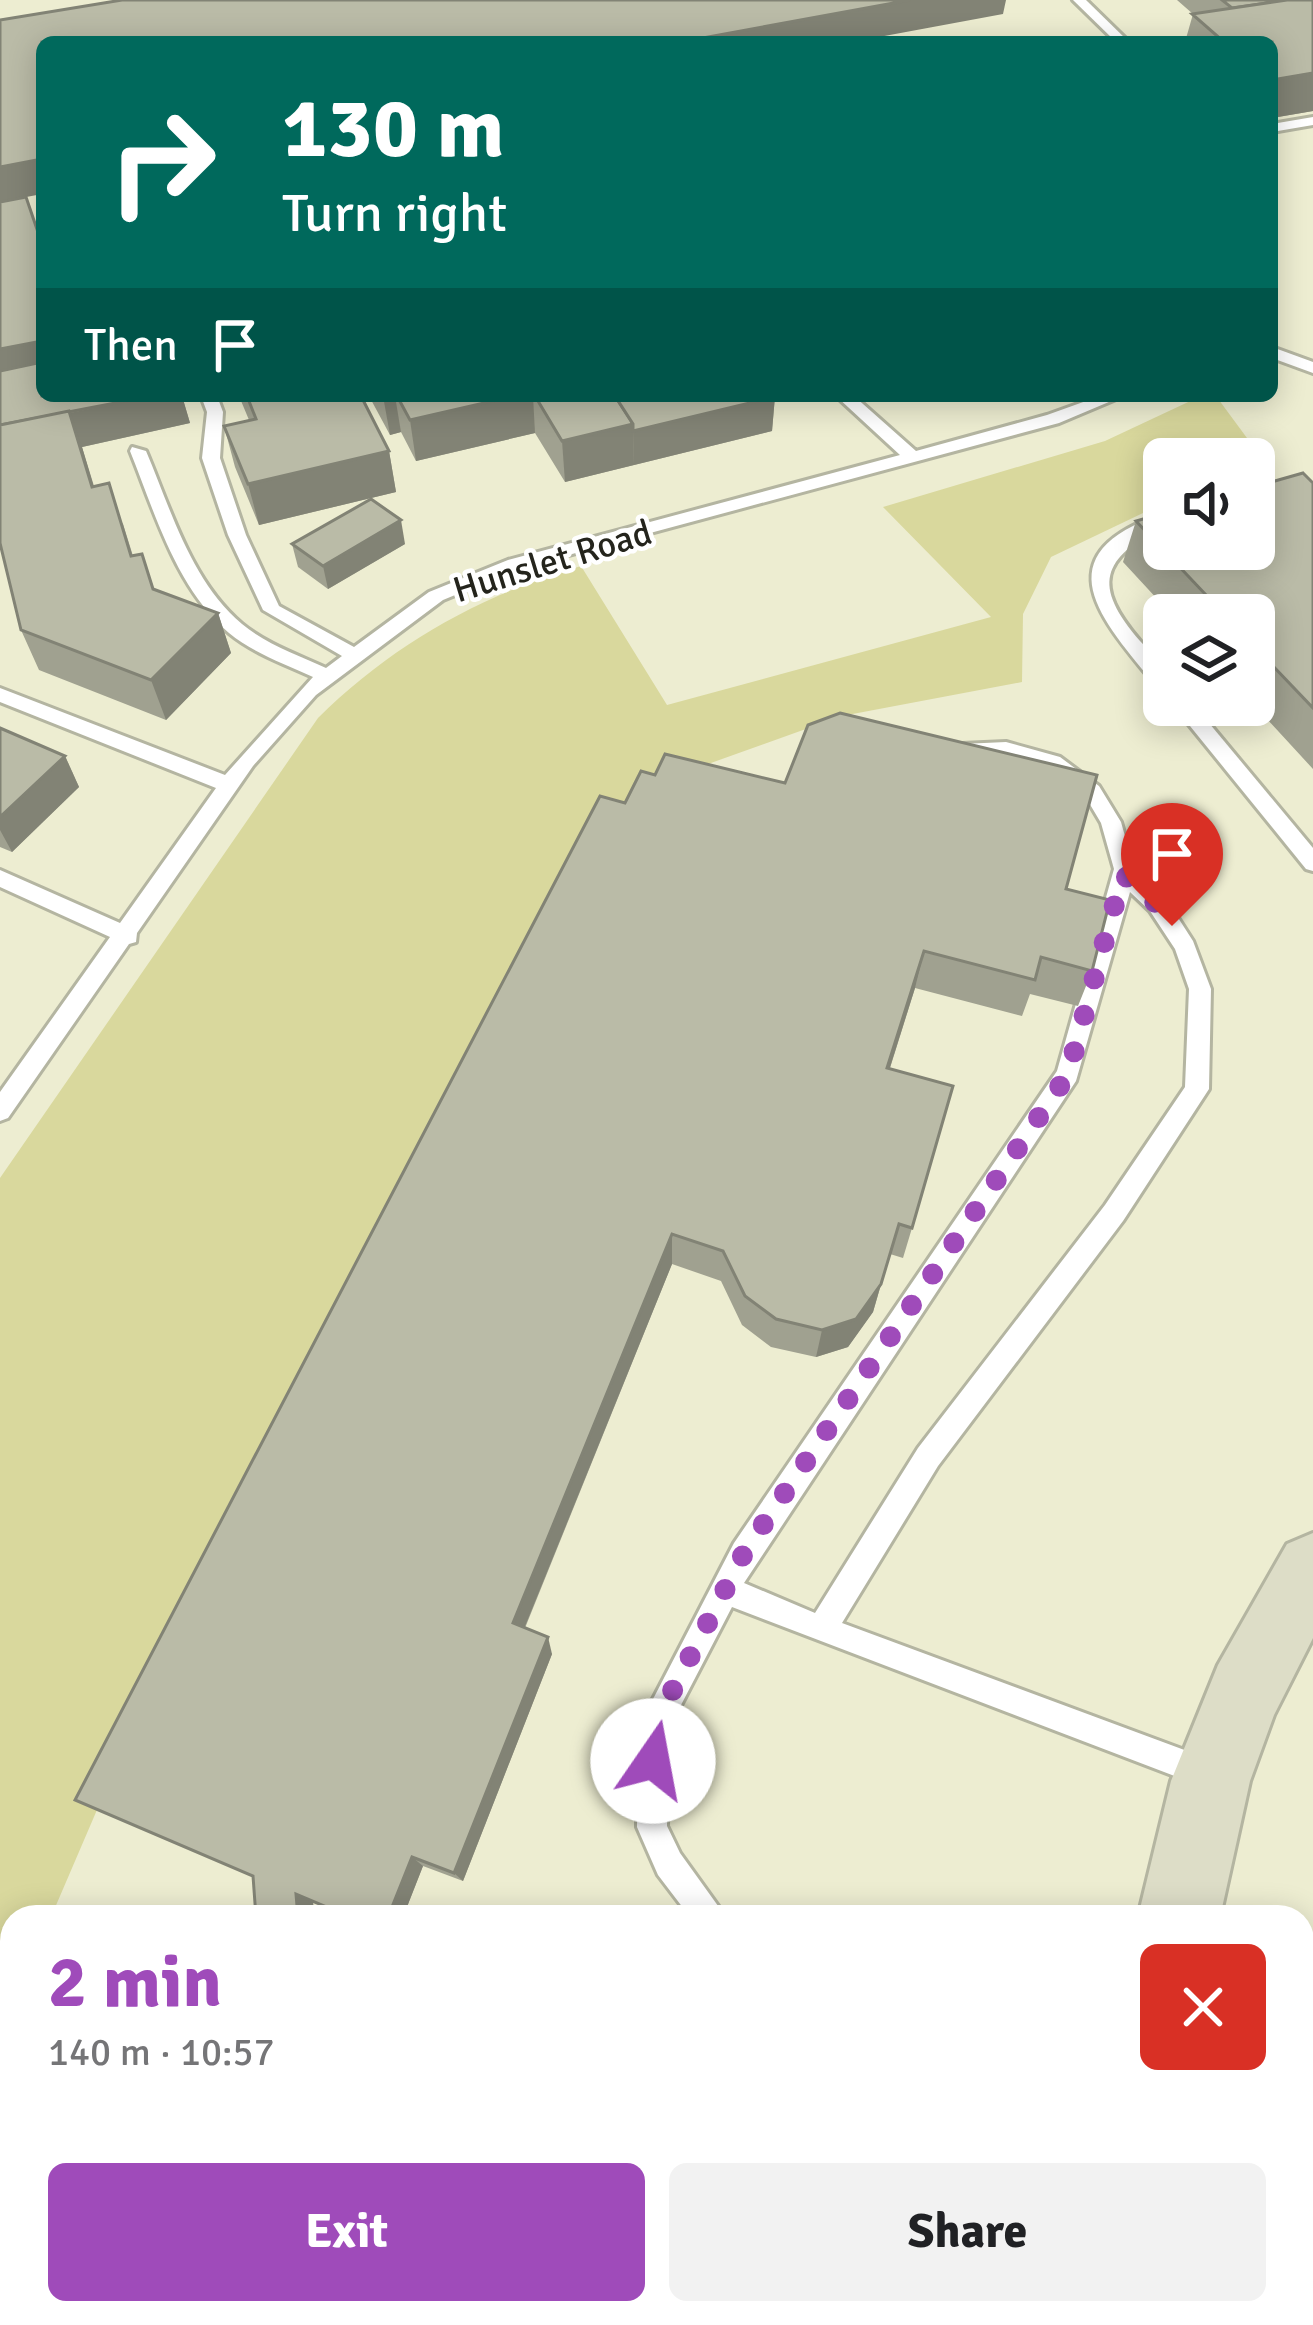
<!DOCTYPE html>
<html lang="en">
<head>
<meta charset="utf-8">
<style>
  :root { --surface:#fff; --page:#f2f2f2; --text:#202124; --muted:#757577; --accent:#9f4bba }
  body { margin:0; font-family:Signika,sans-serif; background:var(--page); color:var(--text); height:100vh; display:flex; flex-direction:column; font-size:45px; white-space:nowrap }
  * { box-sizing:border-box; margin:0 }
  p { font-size:39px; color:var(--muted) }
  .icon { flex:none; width:66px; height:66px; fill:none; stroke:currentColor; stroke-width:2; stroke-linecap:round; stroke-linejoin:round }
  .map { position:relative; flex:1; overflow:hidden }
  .details { position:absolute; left:0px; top:1905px; width:1314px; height:420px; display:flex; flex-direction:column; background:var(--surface); border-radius:36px 36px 0 0; box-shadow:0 6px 30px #0003 }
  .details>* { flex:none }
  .top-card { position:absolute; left:36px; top:36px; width:1242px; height:366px; border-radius:18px; box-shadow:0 6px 30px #0003; background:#00695c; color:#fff; overflow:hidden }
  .fabs { position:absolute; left:1143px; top:438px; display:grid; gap:24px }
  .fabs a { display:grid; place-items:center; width:132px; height:132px; border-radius:18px; background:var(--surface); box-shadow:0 6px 30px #0003; font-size:60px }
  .pin { position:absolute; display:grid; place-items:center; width:102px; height:102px; color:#fff; margin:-123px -51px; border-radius:50% 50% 50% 0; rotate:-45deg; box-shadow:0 0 12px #0007 }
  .pin .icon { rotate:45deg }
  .me { position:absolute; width:132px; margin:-66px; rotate:12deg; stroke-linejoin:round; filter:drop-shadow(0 0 9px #0008) }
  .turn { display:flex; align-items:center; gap:42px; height:252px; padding:0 48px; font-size:54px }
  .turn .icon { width:156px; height:156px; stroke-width:2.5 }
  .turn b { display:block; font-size:84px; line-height:102px }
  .then { display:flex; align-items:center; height:114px; padding:0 48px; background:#0003; gap:24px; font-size:45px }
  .round { display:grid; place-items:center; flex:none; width:126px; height:126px; border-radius:18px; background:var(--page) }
  .overview { display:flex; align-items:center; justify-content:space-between; height:204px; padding:0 48px }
  h1 { font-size:72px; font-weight:700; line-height:90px; color:var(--accent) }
  .cta { display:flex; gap:24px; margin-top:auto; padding:24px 48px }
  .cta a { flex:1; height:138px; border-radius:18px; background:var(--accent); color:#fff; font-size:48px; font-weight:700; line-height:138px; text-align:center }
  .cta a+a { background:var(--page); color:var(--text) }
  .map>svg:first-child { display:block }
</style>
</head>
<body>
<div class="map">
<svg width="1313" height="2325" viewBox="0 0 1313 2325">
  <rect width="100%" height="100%" fill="#f6f7e2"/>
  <!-- built -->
  <path fill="#ededd1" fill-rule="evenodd" d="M0,0H1313V2325H0ZM42,42H1272V396H42ZM1164,459H1254V549H1164ZM1164,615H1254V705H1164ZM12,1917H1302V2313H12Z"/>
  <!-- green -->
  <path fill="#d9d89d" d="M1201,396H1216L1261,457L1164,459V503L1051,557L1023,614L1022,682L842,716L683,773L418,1150L227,1507L51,1917H12V2009L0,2032V1178L318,718C392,645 480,595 581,566L667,705L991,617L883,507L1105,441Z"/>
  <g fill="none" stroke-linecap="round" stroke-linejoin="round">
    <!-- lane casing -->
    <g stroke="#b4b5a1" stroke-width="6">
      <g id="lane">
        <polygon points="1073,0 1086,0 1129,42 1116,42"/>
        <polygon points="1313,117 1313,125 1272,132 1272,124"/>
        <polygon points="1272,347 1313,362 1313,373 1272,358"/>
        <path d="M201,396H217L223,412L220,458L246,535L279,606L354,647L429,592L508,560L900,455L836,396H854L916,451L1047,415L1100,396H1123L1059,423L520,568L443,600L316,695L253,766L137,933L136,942L129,944L8,1118L0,1121V1092L110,937L0,887V870L120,923L216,788L0,702V688L225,775L313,677C285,664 253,653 229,633C176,588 155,513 130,451L132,447L146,451C171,510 191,581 242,624C266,644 298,655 326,668L342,656L263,610L228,535L202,458L207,412Z"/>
        <path d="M1164,513V526C1101,559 1092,585 1140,641C1146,648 1161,660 1164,670C1166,676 1164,682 1164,689L1157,687C1101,619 1040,555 1164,513Z"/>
        <polygon points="1173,705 1194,705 1313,848 1313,871 1306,869"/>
        <path d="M1006,742L1060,757L1099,786L1121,822L1135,872L1166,899L1193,941L1211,989L1209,1089L1123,1221L938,1466L842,1623L1206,1758L1217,1762L1221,1773L1217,1784L1206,1788L732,1607L668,1730L667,1826L680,1853L726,1917H690L658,1875L637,1827L638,1728L734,1543L1057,1071L1114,869L1101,823L1085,796L1046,767L1006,756L962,758L952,751L962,744ZM1130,892L1150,911L1175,949L1189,989L1185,1087L1105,1205L918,1448L815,1613L744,1583L1076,1081Z"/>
      </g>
    </g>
    <!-- secondary casing -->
    <g stroke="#b4b5a1" stroke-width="6">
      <g id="secondary">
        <polygon points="1313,1533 1313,1638 1274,1715 1250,1781 1220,1917 1138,1917 1171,1781 1218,1665 1287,1544"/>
        <polygon points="1138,2313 1230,2313 1232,2325 1138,2325"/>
      </g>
    </g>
    <!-- lane -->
    <use href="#lane" fill="#fff" fill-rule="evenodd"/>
    <!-- secondary -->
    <use href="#secondary" fill="#ddddc7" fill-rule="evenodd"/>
  </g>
  <!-- wall -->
  <g fill="#a0a190">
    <polygon points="1177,0 1313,0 1313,111 1272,118 1272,42 1185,42 1193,14"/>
    <polygon points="42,396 182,396 190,423 82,447 94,486 123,524 133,556 142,554 154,590 218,613 231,653 166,720 39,670 21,630"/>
    <polygon points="239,396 361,396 389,451 396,492 259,525 235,467 224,426 249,420"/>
    <polygon points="369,396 775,396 772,431 565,482 535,433 416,461 401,432 390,435"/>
    <polygon points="1313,483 1313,769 1254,705 1254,615 1172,615 1123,562 1136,521"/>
    <polygon points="292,544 405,544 328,589 298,567"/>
    <polygon points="0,728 65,756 79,787 12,852 0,847"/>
    <polygon points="625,803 1066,889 1092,971 1078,1006 1030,994 1022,1016 915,988 890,1068 912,1228 903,1258 890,1254 873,1312 848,1347 816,1357 771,1347 742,1325 721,1281 672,1264 525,1628 552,1654 463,1881 423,1866 403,1917 350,1917 313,1901 314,1917 256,1917"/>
  </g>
  <!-- shaded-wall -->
  <g fill="#828375">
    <polygon points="910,0 1006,0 1003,14 852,42 681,42"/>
    <polygon points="1313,73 1313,111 1272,118 1272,80"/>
    <polygon points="42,159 42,194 0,202 0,167"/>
    <polygon points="42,341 42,376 0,385 0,349"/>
    <polygon points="152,396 182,396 190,423 82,447 106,528 92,487 70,413"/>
    <polygon points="383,396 395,396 401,432 390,435"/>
    <polygon points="514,396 533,396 535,433 416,461 410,420"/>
    <polygon points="775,396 772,431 634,465 633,431"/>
    <polygon points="633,424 634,465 565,482 562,441"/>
    <polygon points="389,451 396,492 259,525 248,484"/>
    <polygon points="401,520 405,544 328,589 323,566"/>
    <polygon points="218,613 231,653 166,720 151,680"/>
    <polygon points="65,756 79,787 12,852 0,830 0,817"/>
    <polygon points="924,951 915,988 879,1102 887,1068"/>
    <polygon points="672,1234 672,1264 519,1641 513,1623"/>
    <polygon points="881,1284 873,1312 848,1347 816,1357 822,1330"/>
    <polygon points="548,1637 552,1654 463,1881 454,1873"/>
    <polygon points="412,1857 423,1866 403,1917 388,1917"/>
    <polygon points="296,1894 313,1901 314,1917 298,1917"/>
  </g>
  <!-- building -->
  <g fill="#babba7" stroke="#828375" stroke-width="3">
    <polygon points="122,0 910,0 681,42 42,42 42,159 0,167 0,20"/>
    <polygon points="1222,0 1287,0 1232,8"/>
    <polygon points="1287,0 1313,0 1313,73 1272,80 1272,42 1224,42 1192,14"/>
    <polygon points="26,197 42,244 42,341 0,349 0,202"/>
    <polygon points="42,362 42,396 152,396 0,425 0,371"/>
    <polygon points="247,396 361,396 389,451 248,484 224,426 256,419"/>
    <polygon points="397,396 514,396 410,420"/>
    <polygon points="535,396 615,396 633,424 562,441"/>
    <polygon points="615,396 774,396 775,397 633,431 633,424"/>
    <polygon points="69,411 92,487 109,483 131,556 142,554 153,589 218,613 151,680 21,630 0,543 0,425"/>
    <polygon points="1303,473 1313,483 1313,708 1254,646 1254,615 1225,615 1136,521 1164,513 1164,549 1254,549 1254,487"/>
    <polygon points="371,499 401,520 323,566 292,544"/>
    <polygon points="840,713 1097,775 1066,889 1110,900 1092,971 1041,957 1035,980 924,951 887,1068 953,1086 912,1228 899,1224 881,1284 856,1319 822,1330 776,1319 745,1296 723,1251 672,1234 513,1623 548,1637 454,1873 412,1857 388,1917 350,1917 296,1894 298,1917 256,1917 253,1876 75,1800 600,796 625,803 641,771 655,775 665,754 785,783 808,725"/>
    <polygon points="0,728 65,756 0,817"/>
    <polygon points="12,2144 12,2313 754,2313 757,2325 2,2325 3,2147"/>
    <polygon points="754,2313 912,2313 915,2325 757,2325"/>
  </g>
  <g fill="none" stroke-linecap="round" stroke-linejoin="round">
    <!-- route -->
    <polyline stroke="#9f4bba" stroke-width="21" stroke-dasharray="0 37.8" points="653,1761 653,1728 744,1553 1068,1074 1123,874 1158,905 1172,926"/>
  </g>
  <g text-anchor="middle" stroke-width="9" stroke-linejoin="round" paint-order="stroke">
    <!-- far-street labels -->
    <g font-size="36" fill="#24241c" stroke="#fff">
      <text transform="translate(552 560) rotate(-17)" y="13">Hunslet Road</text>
    </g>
  </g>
</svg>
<div class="fabs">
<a><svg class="icon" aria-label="sound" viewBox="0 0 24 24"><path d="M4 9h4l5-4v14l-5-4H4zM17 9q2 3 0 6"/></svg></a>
<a><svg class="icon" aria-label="layers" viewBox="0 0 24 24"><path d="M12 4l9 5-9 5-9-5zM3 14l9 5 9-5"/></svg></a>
</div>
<div class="pin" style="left:1172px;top:926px;background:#d93025"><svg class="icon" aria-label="arrive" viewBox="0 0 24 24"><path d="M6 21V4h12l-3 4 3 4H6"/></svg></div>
<svg class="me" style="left:653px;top:1761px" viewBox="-20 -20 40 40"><circle r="19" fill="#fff"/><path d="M0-13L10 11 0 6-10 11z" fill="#9f4bba"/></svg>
<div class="top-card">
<div class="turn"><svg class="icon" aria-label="right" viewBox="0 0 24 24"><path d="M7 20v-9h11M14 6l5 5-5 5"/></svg><div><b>130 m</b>Turn right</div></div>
<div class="then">Then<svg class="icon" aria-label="arrive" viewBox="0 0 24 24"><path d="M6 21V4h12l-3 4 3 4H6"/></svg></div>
</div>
<section class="details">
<div class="overview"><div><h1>2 min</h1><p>140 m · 10:57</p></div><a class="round" style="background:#d93025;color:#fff"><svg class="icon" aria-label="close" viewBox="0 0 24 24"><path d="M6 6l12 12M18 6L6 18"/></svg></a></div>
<div class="cta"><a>Exit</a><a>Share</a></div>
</section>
</div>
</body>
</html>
